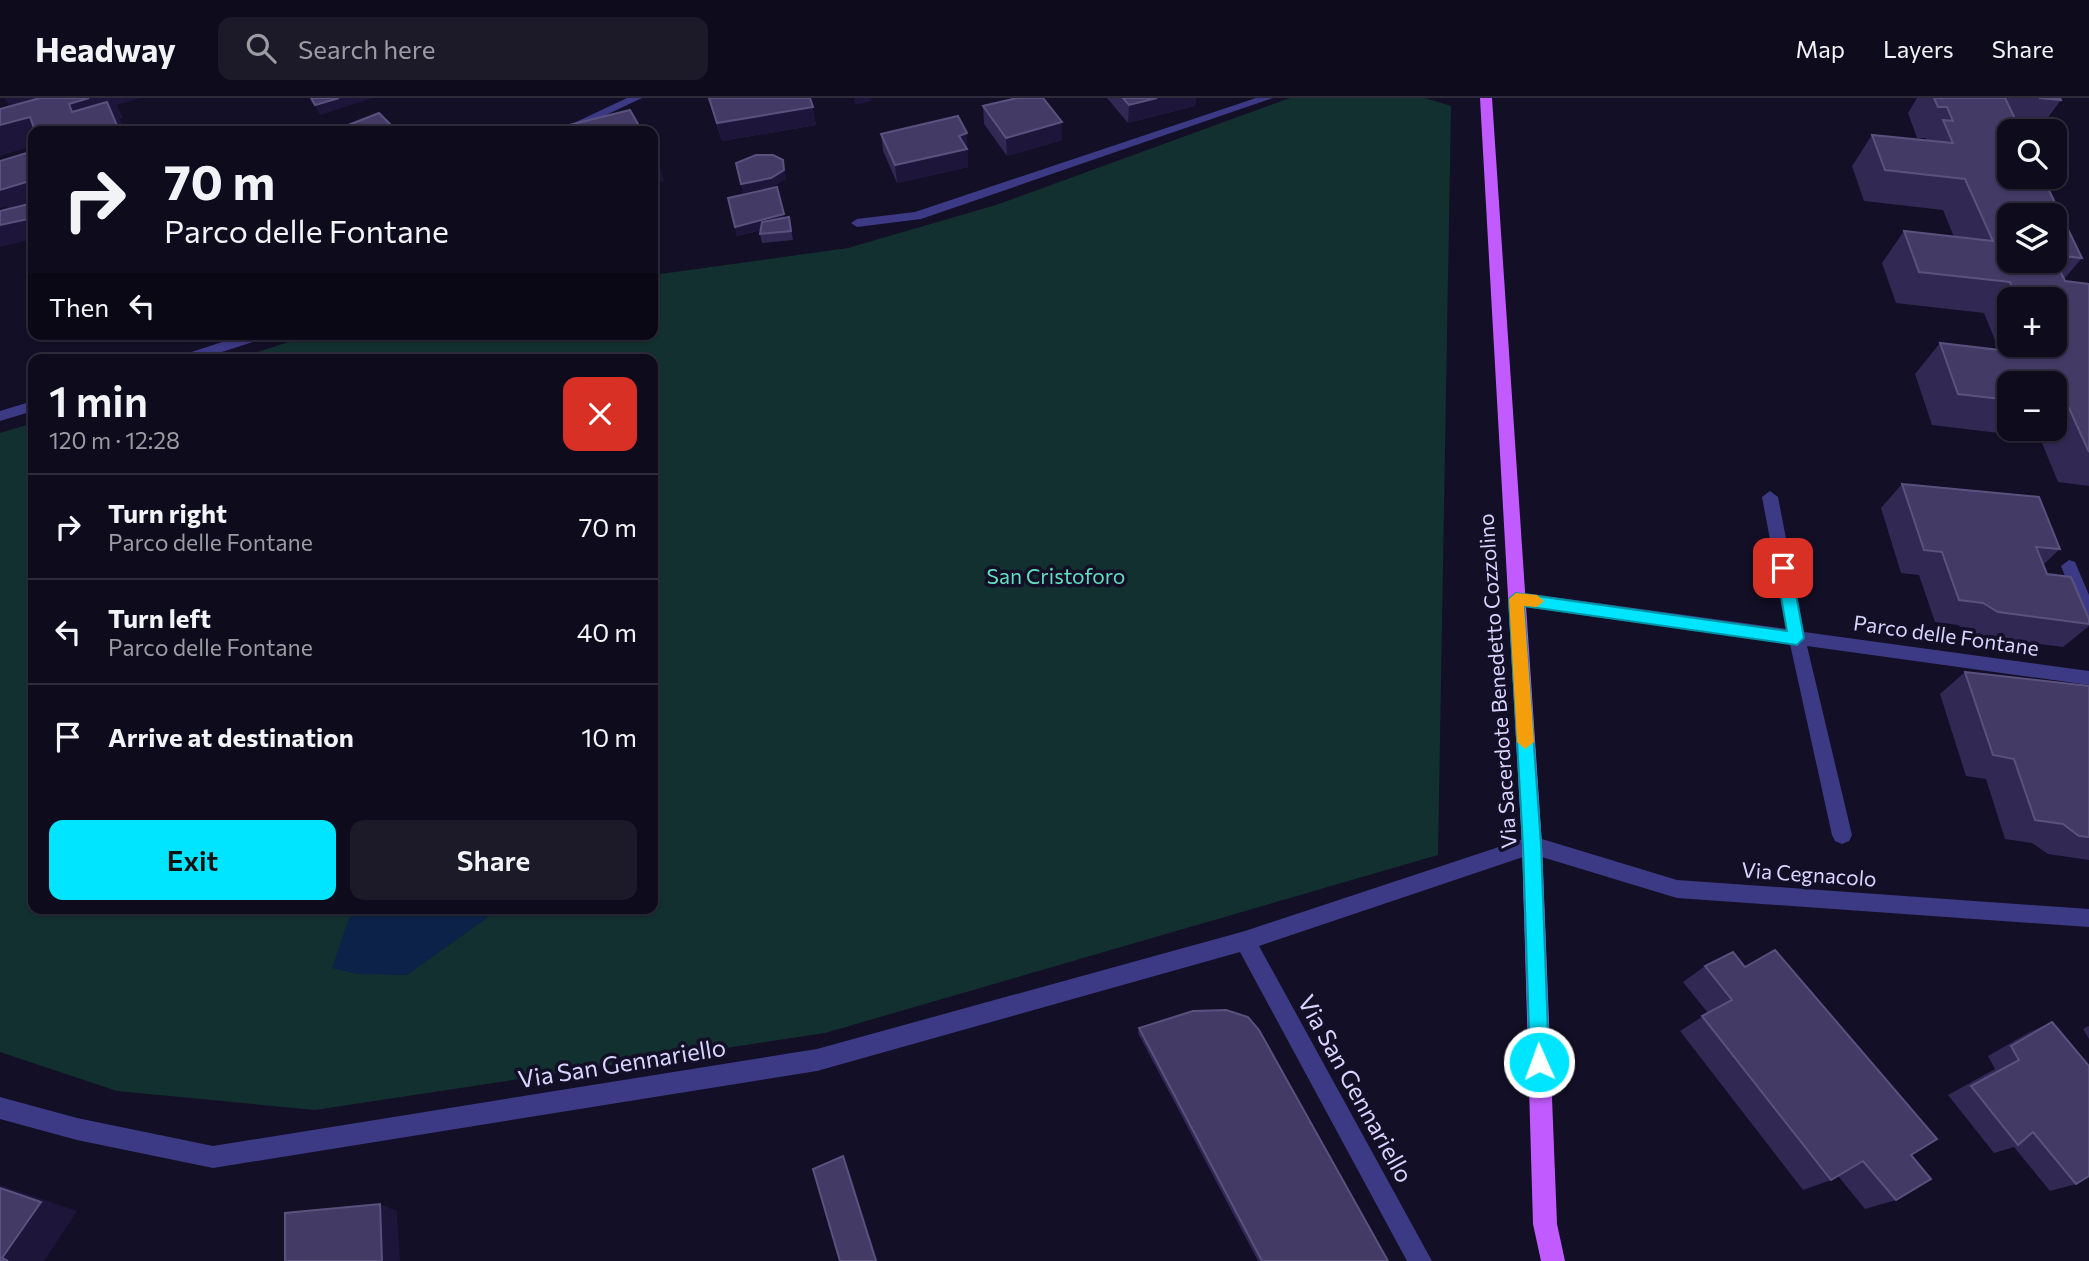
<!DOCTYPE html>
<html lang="en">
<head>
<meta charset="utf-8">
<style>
  :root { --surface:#0e0b1c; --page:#1c1929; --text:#f1f3f6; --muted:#9b9ba3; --line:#2e2b3b; --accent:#00e5ff }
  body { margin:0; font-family:Commissioner,sans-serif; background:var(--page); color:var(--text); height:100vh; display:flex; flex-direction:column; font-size:26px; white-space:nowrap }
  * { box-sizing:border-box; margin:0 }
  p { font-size:23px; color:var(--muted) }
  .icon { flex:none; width:38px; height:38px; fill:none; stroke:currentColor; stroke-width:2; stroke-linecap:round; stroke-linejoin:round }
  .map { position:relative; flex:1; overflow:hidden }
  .panel { position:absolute; left:28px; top:256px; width:630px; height:560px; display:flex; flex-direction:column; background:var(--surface); border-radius:14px; box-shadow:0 2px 5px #0004,0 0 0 2px var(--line) }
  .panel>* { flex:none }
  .top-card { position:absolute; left:28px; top:28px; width:630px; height:214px; border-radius:14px; box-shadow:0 2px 5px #0004,0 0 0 2px var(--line); background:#0e0b1c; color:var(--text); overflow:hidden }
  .fabs { position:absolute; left:1997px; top:21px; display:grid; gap:14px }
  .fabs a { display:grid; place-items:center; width:70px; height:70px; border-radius:14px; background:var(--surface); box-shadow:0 2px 5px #0004,0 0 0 2px var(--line); font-size:35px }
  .pin { position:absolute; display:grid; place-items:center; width:60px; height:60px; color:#fff; margin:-30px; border-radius:14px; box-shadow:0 4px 10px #0006 }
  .me { position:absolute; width:77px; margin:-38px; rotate:358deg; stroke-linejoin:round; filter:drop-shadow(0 0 5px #0008) }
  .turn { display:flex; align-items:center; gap:24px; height:147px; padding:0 21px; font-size:32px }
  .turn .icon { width:91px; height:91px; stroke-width:2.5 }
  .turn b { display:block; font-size:49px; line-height:60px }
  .then { display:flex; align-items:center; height:66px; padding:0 21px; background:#0003; gap:14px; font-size:26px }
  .round { display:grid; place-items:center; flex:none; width:74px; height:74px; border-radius:14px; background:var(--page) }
  .head { display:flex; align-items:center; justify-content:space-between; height:119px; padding:0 21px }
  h1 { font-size:42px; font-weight:600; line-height:52px }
  .button { display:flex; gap:14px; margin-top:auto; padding:14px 21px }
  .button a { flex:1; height:80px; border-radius:14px; background:var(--accent); color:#111; font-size:28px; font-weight:600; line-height:80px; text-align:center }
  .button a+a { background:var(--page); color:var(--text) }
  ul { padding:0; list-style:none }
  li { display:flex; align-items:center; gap:21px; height:105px; padding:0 21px; border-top:2px solid var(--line) }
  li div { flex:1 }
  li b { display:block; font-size:26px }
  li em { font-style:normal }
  header { display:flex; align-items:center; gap:42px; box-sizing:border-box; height:98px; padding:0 35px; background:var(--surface); border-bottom:2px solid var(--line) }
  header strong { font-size:33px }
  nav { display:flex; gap:38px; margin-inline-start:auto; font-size:24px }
  .search { width:490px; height:63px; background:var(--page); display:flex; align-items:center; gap:18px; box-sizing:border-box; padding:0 24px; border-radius:14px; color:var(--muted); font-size:26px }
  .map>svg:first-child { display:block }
</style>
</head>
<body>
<header>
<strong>Headway</strong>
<div class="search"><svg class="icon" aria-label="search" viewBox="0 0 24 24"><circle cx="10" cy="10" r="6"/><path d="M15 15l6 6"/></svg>Search here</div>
<nav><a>Map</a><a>Layers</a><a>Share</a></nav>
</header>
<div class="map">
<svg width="2089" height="1163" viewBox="0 0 2089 1163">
  <rect width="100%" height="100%" fill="#130f26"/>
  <!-- green -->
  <polygon fill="#12302f" points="1290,0 1425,0 1451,8 1438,757 825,935 315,1012 117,993 0,954 0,335 33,325 33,810 653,810 653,261 236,261 313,236 653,236 653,177 848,150 996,107"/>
  <!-- water -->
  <polygon fill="#0c2248" points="364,810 501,810 407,877 357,876 332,870 349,820"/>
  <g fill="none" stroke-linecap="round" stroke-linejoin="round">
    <!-- minor -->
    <g fill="#3d3a85" fill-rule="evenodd">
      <polygon points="627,0 642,0 572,33 557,33"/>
      <polygon points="1256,0 1273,0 921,121 857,129 851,125 857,121 915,114"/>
      <polygon points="247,236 270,236 268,239 200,261 177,261 179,258"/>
      <polygon points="33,303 33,313 0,323 0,313"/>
      <polygon points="1770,393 1778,399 1804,534 2089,573 2089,587 1807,548 1852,737 1849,743 1842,746 1835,743 1832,737 1790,546 1516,508 1508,501 1516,494 1787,531 1762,399"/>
      <polygon points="2069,462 2075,464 2089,497 2089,525 2081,518 2061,468"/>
      <polygon points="1532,738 1677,782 2089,811 2089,829 1677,800 1532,756 1259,848 1432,1163 1407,1163 1240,854 817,973 213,1070 77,1042 0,1021 0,999 77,1020 213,1048 817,951 1245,833"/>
    </g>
    <!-- major -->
    <polygon fill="#c25bff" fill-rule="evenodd" points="1480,0 1492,0 1542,747 1557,1126 1565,1163 1541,1163 1533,1126 1522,747"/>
  </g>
  <!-- wall -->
  <g fill="#312854" fill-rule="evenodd">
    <polygon points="708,0 810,0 816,27 722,43"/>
    <polygon points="1107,0 1196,0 1195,8 1128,25"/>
    <path d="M1917,0H2060L2061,2L2038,33L2020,31L2021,33H2009V79H2019L2044,82L2082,160L2064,181L2065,183L2089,186V388L2058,384L2040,340L1932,327L1915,276L1940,245L1999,252L1984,215L1896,205L1882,165L1904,133L1954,139L1943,112L1864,103L1852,68L1872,37L1927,43L1926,40H1917L1908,15ZM2009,117H2054V163H2009ZM2009,201H2054V247H2009ZM2009,285H2054V331H2009Z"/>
    <polygon points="983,8 1062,24 1062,42 1007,58 984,26"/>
    <polygon points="881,36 968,53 967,53 968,69 897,85 883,53"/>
    <polygon points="728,100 785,120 789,119 793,142 762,145 760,136 761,132 737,138"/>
    <polygon points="1902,386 2060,451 2043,467 2047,476 2089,521 2089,528 2063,549 1972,537 1958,527 1935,524 1919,477 1901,475 1881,410"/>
    <polygon points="1965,574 2089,588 2089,762 2048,756 2032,745 2005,741 1986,681 1966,678 1940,596"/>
    <polygon points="1705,868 1745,869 1911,1057 1896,1102 1865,1111 1838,1078 1831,1082 1803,1092 1680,933 1708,915 1683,884"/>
    <polygon points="2052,924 2076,1086 2050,1093 2014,1049 1994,1055 1948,997 1995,971 1988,958 2028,935"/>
    <polygon points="2089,928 2089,941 2083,931"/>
    <polygon points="1139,930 1388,1163 1258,1163 1138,935"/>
  </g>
  <!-- shaded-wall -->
  <g fill="#1d163a">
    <polygon points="4,0 37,0 35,4 9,7"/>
    <polygon points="71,0 141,0 117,7 123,20 119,21 126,33 106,33 72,14 69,6"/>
    <polygon points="339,0 373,0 320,17 315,7"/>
    <polygon points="854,0 871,0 872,3 855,7"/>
    <polygon points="1157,0 1196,0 1195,8 1128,25 1129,7"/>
    <polygon points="813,9 816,27 722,43 717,25"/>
    <polygon points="30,19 41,33 33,33 33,48 0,58 0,27"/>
    <polygon points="1062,24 1062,42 1007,58 1006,40"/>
    <polygon points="967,35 968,69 897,85 895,67"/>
    <polygon points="657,58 664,83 653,86 653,59"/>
    <polygon points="783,62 786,81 773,89 743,95 741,86"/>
    <polygon points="33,82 33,114 15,119 6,108 0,110 0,92"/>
    <polygon points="784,116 786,125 737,138 735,129"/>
    <polygon points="33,120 33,141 0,149 0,127"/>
    <polygon points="843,1058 846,1062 878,1163 876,1163"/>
    <polygon points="0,1087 77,1113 44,1163 8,1163 2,1160"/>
    <polygon points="380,1106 397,1113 400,1163 382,1163"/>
  </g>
  <!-- building -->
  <g fill="#433a66" stroke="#5a527e" stroke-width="2">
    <polygon points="40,0 89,0 69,6 72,14 107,4 118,30 106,33 35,33 30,19 0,27 0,11"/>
    <polygon points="311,0 339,0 315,7"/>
    <polygon points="709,0 810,0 813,9 717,25"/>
    <polygon points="1017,0 1043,0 1062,24 1006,40 983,8"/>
    <polygon points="1123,0 1157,0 1129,7"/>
    <polygon points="1934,0 2005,0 2021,33 2009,33 2009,57 2002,56 2009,70 2009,79 2044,82 2082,160 2054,157 2054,117 2009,117 2009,163 2054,163 2054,160 2065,183 2089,186 2089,354 2069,310 2054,308 2054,285 2009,285 2009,302 1958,296 1940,245 2042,257 2037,247 2054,247 2054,201 2017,201 2010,184 1919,174 1904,133 1993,143 1965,81 1885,72 1872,37 1953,45 1943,22 1953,23 1947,9 1938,9"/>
    <polygon points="2039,0 2060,0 2061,2"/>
    <polygon points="630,12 642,33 545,33"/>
    <polygon points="379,15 397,33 333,33"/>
    <polygon points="958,18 967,35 959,38 967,51 895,67 881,36"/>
    <polygon points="33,53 33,82 0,92 0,63"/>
    <polygon points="756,57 773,57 783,62 784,72 771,80 741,86 736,65"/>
    <polygon points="777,89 784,116 735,129 728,100"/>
    <polygon points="33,105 33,120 0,127 0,113"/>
    <polygon points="789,119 791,133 760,136 762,124"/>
    <polygon points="1902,386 2039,399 2060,451 2036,449 2047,476 2071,479 2089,521 2089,526 1998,514 1983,505 1959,502 1942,454 1924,452"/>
    <polygon points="1965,574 2089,588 2089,739 2079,738 2063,726 2035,722 2014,661 1993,657"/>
    <polygon points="1775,852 1937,1041 1911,1057 1931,1081 1896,1102 1863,1063 1831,1082 1702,918 1732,902 1705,868 1733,854 1745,869"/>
    <polygon points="1226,912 1248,919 1259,932 1388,1163 1262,1163 1139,930 1193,913"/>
    <polygon points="2052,924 2089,968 2089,1078 2076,1086 2033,1034 2018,1047 1971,988 2019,962 2011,948"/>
    <polygon points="843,1058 876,1163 840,1163 813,1071"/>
    <polygon points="0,1090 41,1104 2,1160 8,1163 0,1163"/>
    <polygon points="380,1106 382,1163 285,1163 285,1115"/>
  </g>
  <!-- route -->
  <polygon fill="#00e5ff" stroke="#0095a6" stroke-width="2" points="1783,464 1791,470 1804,540 1797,547 1524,508 1541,747 1549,964 1546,970 1539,973 1532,970 1530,964 1523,747 1509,501 1516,495 1787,533 1776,470"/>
  <!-- slow -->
  <polygon fill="#f59e0b" points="1516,495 1537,497 1544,503 1537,509 1524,508 1534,644 1525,651 1517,644 1509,501"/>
  <g text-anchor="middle" stroke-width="7" stroke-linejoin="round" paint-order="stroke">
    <!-- park labels -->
    <g font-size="21" fill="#5fe0c0" stroke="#130f26">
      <text x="1056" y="486">San Cristoforo</text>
    </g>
    <!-- street labels -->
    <g font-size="21" fill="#d9d4ff" stroke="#130f26">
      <text transform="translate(1946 538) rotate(8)" y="7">Parco delle Fontane</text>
      <text transform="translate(1498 583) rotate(-94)" y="7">Via Sacerdote Benedetto Cozzolino</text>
      <text transform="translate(1809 777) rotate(4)" y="7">Via Cegnacolo</text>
    </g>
    <!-- near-street labels -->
    <g font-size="24" fill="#d9d4ff" stroke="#130f26">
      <text transform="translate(622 966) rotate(-9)" y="8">Via San Gennariello</text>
      <text transform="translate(1355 991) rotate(61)" y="8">Via San Gennariello</text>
    </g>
  </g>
</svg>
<div class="fabs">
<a><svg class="icon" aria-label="search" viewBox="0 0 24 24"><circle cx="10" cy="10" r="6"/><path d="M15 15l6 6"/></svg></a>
<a><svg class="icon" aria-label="layers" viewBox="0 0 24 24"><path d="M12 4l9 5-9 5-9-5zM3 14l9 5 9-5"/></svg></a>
<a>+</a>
<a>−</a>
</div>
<div class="pin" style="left:1783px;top:470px;background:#d93025"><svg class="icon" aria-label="arrive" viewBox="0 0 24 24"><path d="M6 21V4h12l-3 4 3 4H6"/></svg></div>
<svg class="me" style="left:1539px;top:964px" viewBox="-20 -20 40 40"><circle r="17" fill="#00e5ff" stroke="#fff" stroke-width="3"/><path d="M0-11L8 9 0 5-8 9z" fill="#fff"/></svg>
<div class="top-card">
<div class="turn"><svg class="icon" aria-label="right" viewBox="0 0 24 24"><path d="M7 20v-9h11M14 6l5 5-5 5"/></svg><div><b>70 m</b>Parco delle Fontane</div></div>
<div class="then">Then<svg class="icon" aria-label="left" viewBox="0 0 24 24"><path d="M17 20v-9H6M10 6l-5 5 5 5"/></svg></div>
</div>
<section class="panel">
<div class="head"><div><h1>1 min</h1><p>120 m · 12:28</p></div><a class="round" style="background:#d93025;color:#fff"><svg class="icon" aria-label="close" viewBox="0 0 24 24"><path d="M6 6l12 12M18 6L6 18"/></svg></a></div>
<ul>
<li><svg class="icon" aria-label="right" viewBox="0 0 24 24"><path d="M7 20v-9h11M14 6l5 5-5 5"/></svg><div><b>Turn right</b><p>Parco delle Fontane</p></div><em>70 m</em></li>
<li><svg class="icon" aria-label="left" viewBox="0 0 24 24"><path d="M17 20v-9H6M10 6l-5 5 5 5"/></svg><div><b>Turn left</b><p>Parco delle Fontane</p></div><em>40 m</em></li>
<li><svg class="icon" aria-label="arrive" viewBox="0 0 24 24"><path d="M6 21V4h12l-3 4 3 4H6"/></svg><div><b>Arrive at destination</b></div><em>10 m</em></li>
</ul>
<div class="button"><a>Exit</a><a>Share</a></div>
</section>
</div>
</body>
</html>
